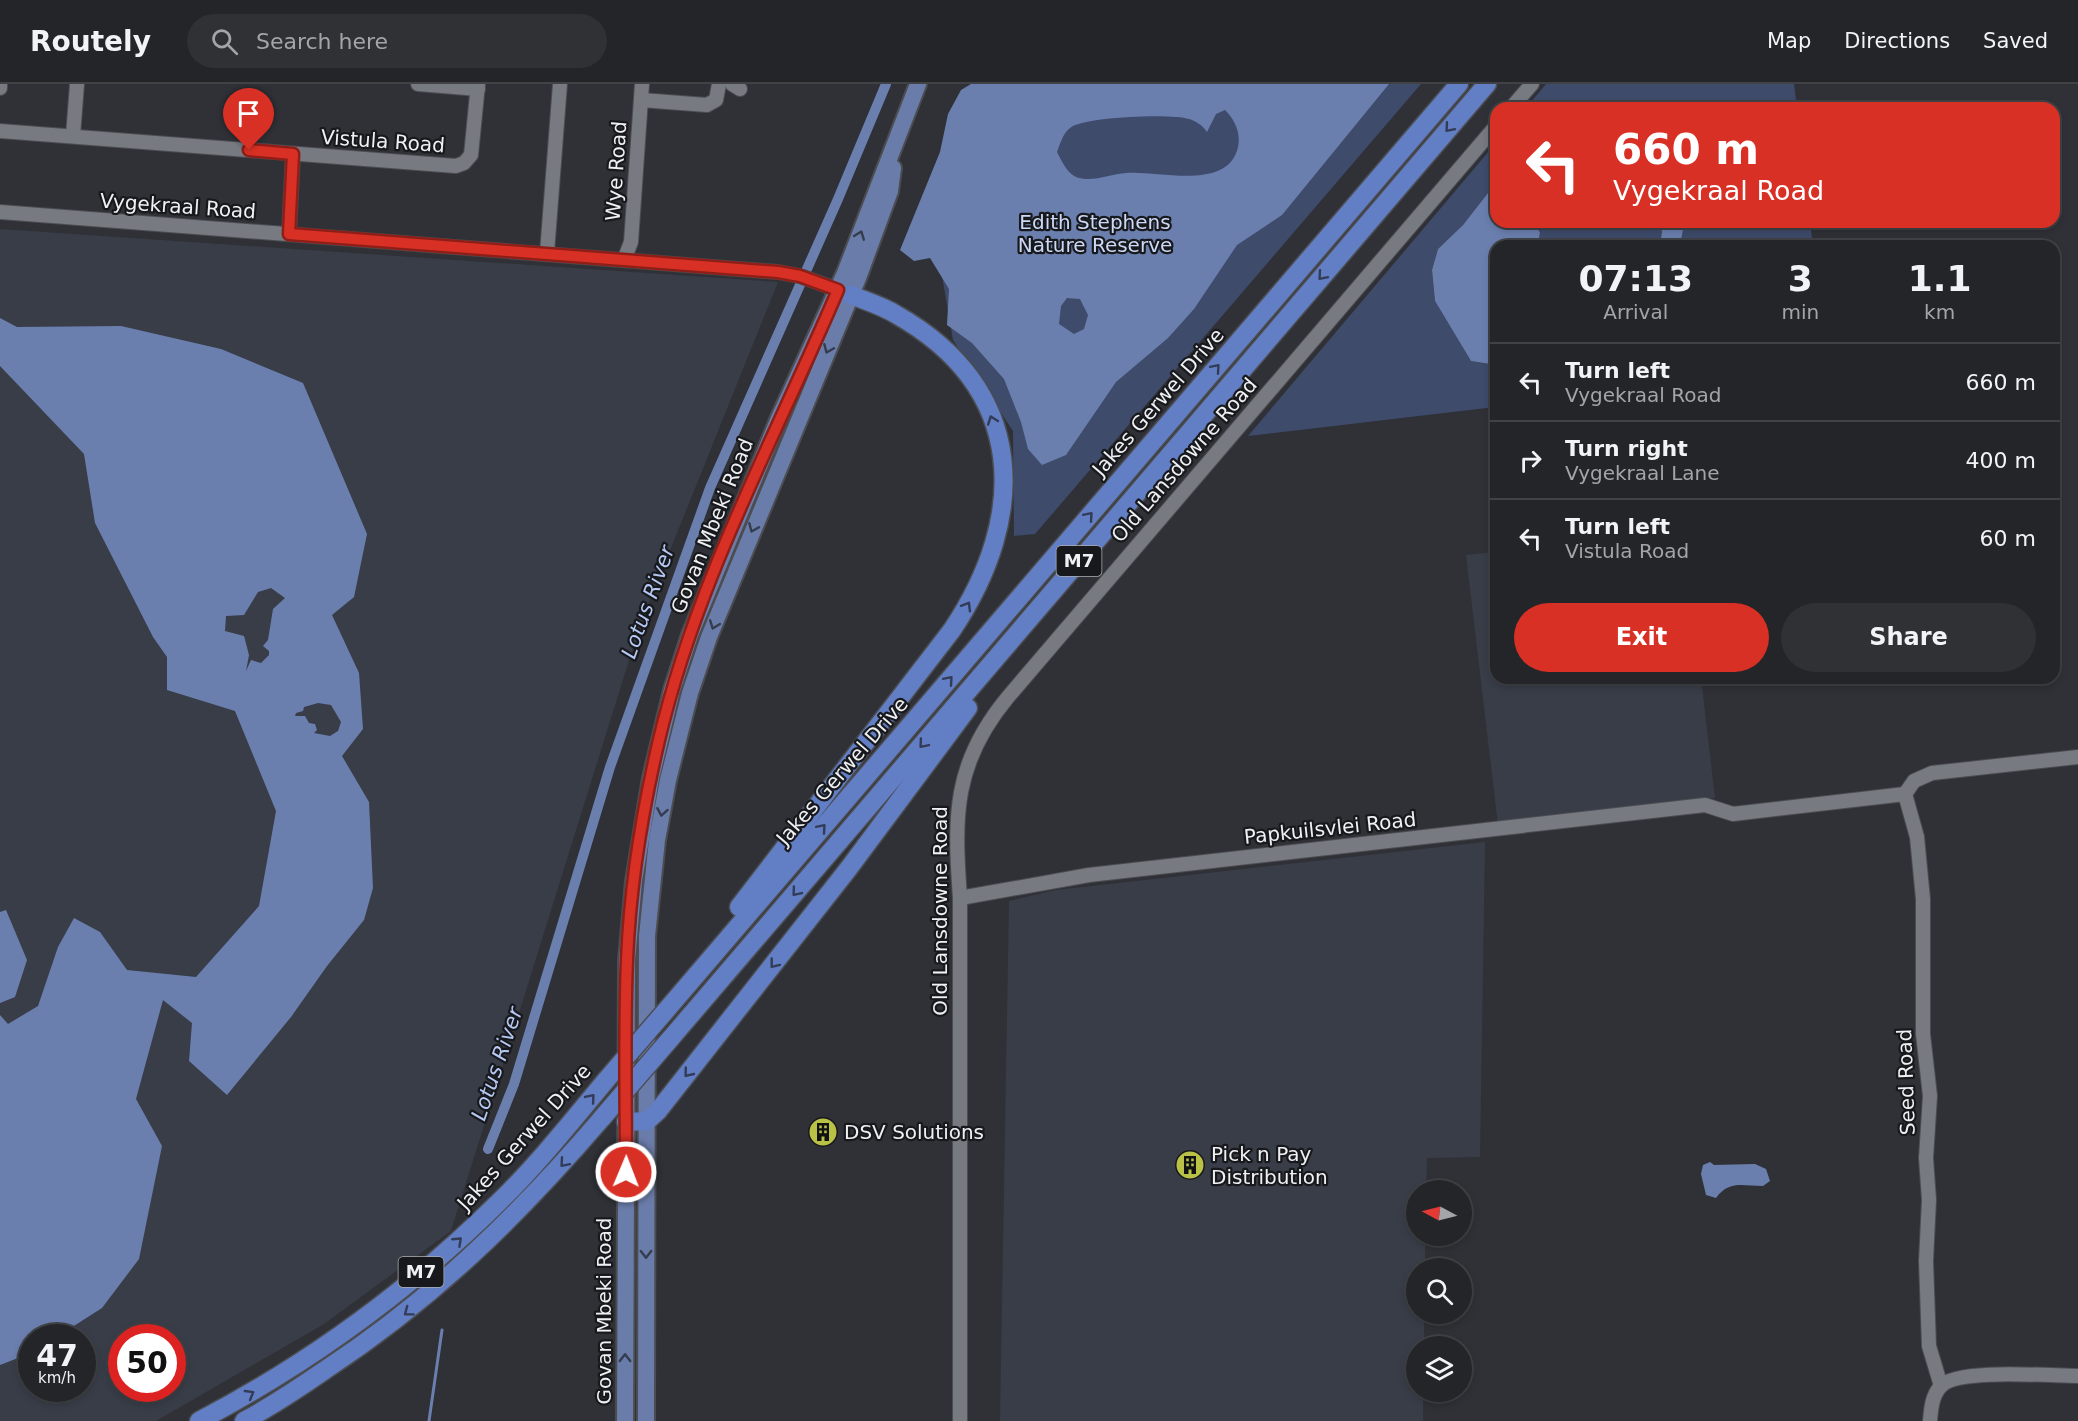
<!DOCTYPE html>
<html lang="en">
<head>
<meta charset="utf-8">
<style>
  :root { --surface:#232529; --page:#2f3135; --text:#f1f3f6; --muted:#a3a5a8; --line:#404246; --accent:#d93025 }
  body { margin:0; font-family:"DejaVu Sans",sans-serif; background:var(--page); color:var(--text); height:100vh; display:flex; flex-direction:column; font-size:22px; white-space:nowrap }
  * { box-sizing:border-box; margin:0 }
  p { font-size:20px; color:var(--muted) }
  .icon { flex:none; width:33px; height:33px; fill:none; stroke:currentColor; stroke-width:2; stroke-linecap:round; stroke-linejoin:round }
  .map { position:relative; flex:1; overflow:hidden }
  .details { position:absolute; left:1490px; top:156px; width:570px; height:444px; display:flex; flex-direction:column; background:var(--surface); border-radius:18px; box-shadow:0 3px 9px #0003,0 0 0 2px var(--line) }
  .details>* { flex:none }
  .guide { position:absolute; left:1490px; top:18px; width:570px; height:126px; border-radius:18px; box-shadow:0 3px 9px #0003,0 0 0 2px var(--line); background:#d93025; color:#fff; overflow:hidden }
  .needle { width:39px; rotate:277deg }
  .buttons { position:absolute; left:1406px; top:1096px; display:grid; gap:12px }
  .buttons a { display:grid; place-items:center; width:66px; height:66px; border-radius:50%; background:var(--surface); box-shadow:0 3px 9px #0003,0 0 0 2px var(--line); font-size:30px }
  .speed { position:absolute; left:18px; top:1240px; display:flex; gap:12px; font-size:30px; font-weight:700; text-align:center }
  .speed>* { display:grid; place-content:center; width:78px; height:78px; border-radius:50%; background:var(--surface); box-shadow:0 3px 9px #0003,0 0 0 2px var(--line); line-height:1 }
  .speed small { font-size:15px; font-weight:400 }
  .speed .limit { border:9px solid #d22; background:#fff; color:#111 }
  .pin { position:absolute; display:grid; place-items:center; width:51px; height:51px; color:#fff; margin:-62px -26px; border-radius:50% 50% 50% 0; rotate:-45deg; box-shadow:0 0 6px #0007 }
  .pin .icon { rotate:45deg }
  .me { position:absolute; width:66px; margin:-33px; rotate:1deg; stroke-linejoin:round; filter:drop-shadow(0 0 4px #0008) }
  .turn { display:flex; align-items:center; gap:21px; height:126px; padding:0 24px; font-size:27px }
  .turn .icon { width:78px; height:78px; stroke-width:2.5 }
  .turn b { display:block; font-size:42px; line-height:51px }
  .eta { display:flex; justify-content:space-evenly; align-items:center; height:102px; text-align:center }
  .eta b { font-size:36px; font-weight:700; line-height:42px }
  .cta { display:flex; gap:12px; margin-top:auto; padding:12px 24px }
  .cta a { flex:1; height:69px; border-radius:36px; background:var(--accent); color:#fff; font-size:24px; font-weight:700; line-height:69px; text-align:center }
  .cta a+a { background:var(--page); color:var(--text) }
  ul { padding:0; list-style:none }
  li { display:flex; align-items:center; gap:18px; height:78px; padding:0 24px; border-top:2px solid var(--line) }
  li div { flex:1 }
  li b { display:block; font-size:22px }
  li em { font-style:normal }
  header { display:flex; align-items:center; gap:36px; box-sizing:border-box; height:84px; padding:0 30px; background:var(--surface); border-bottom:2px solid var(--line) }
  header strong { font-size:28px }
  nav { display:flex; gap:33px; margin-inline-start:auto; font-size:21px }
  .search { width:420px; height:54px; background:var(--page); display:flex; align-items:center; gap:15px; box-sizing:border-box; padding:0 21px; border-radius:33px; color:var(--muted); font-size:22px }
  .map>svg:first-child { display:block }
</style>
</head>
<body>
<header>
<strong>Routely</strong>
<div class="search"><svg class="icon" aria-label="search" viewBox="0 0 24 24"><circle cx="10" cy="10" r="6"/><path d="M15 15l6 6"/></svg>Search here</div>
<nav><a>Map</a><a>Directions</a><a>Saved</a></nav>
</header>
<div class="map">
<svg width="2078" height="1337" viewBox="0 0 2078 1337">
  <rect width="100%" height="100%" fill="#2f3137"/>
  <!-- built -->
  <g fill="#383d48" fill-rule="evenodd">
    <path d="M0,145L778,198L640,541L451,1147L324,1240L156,1337H0ZM32,1254H82V1305H32ZM122,1254H172V1305H122Z"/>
    <polygon points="1495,468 1496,594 1701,594 1715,714 1498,741 1466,471"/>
    <polygon points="1485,758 1480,1073 1427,1074 1426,1107 1416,1107 1416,1152 1425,1152 1425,1185 1416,1185 1416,1230 1424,1230 1424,1263 1416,1263 1416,1308 1423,1308 1423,1337 1000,1337 1009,817 1056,806"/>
  </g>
  <!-- green -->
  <g fill="#3e4b6b">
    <polygon points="991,0 1421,0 1035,450 1014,452 1013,347 953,256 935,150"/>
    <polygon points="1546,0 1794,0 1797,24 1526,24"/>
    <polygon points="1495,60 1495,100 1463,141 1438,165 1432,186 1435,217 1471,277 1495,281 1495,323 1248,352"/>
    <polygon points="1531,138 1657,138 1662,147 1660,162 1538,162 1540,148"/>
    <polygon points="1704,138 1810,138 1813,162 1680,162 1683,146"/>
  </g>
  <!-- water -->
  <g fill="#6b7faf" fill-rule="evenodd">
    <path d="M971,0H1389L1282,131L1237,161L1194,225L1168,254L1116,298L1066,371L1042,381L1028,365L1021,338L1004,295L972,259L947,241L949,205L930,174L914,177L900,166L940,68L948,30L961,6ZM1225,26C1235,36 1241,49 1238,63C1228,108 1157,86 1126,89C1110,90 1092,99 1076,93C1067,89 1061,76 1057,68C1060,60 1063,49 1070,44C1081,33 1172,29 1189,35C1196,37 1202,41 1207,48L1216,30ZM1067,214L1080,215L1088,231L1084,245L1074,250L1059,240L1061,222Z"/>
    <polygon points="1495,100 1496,138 1531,138 1540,148 1538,162 1496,162 1496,281 1471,277 1435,217 1432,186 1438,165 1463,141"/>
    <polygon points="1657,138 1704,138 1683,146 1680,162 1660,162 1662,147"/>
    <path d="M0,234L17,243L121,242L221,265L303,299L367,450L354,513L332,531L359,589L363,645L342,672L369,718L373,804L364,836L327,882L291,933L227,1011L189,977L192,939L163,916L136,1015L162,1062L139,1175L102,1224L55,1254H32L31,1269L0,1281V931L8,940L38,922L58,863L74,834L100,848L127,886L196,893L259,822L276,727L235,627L167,606V573L153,553L95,439L84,370L0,282ZM271,504L285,514L273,525L268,556L263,562L269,567V571L261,579L251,576L246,587L249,571L244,552L225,547L226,532L244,531L258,508ZM318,619L331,621L341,638L338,647L330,652L314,649L317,646L315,640L309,639L305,632H295L296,629L303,627L304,623Z"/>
    <polygon points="6,826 27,876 15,913 0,919 0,828"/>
    <path d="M1710,1078L1714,1081L1755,1080L1766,1085L1770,1097L1763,1102C1743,1102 1729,1096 1716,1114L1706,1111L1701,1090L1703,1081Z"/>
  </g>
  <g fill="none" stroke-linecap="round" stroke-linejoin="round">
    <!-- stream -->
    <polyline stroke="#6b7faf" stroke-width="3" points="429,1337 442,1246"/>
    <!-- canal -->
    <polyline stroke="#6b7faf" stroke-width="10" points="488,1065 514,1000 610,683 710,404 838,115 886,0"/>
    <!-- minor casing -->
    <g stroke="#4b4d51" stroke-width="16">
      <g id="minor">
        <polyline points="418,0 478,5"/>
        <polyline points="732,0 740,5"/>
        <polyline points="0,4 0,0"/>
        <polyline points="641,16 707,21 716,16 719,0"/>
        <polyline points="1511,24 1532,0"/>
        <polyline points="0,47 456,82 464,79 471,71 478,0"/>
        <polyline points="73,52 77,0"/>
        <polyline points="0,128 778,188 800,192 847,209"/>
        <polyline points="289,150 293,70"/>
        <polyline points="547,169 560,0"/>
        <polyline points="624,176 631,158 642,0"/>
        <polyline points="960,814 1089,791 1705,721 1733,730 1905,710"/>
        <polyline points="1941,1302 1929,1262 1926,1177 1929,1116 1926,1074 1930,1012 1923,950 1923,815 1917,753 1905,710 1914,697 1932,689 2078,673"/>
        <path d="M960,1337V814C954,732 953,679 1008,613L1496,42"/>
        <path d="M1930,1337C1931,1325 1932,1311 1941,1302C1957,1284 2051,1292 2078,1292"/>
      </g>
    </g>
    <!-- major casing -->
    <g stroke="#4b4d51" stroke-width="20">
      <g id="major">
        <polyline points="625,1337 627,876 634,797 651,694 672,606 690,551 779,334 845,189 918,0"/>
        <polyline points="646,1337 647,852 657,756 668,696 690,609 709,553 858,194 890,107 893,84"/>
      </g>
    </g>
    <!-- highway casing -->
    <g stroke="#4b4d51" stroke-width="21">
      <g id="highway">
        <path d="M739,823L952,546C1029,431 1027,305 897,231C883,222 866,217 851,211"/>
        <polyline points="675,916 1459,0"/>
        <polyline points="671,954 1487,0"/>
        <polyline points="626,1038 647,1037 658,1027 849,784 968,624"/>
        <path d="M199,1337C308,1280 411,1205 499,1118C538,1080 572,1037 607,995"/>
        <path d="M244,1337C272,1322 299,1304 325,1286C433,1215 518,1132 602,1034"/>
      </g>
    </g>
    <!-- minor -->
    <use href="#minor" stroke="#777a81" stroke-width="14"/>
    <!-- major -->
    <use href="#major" stroke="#6a7caa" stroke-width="16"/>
    <!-- highway -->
    <use href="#highway" stroke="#627ec5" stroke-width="18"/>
    <!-- highway-bridge casing -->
    <g stroke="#4b4d51" stroke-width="21" stroke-linecap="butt">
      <g id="highway-bridge">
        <polyline points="607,995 675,916"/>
        <polyline points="602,1034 671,954"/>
      </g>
    </g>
    <!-- highway-bridge -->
    <use href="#highway-bridge" stroke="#627ec5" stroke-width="18"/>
  </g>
  <!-- one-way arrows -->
  <defs><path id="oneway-chevron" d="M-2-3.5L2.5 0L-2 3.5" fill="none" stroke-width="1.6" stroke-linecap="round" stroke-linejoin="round" transform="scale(1.5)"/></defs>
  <g stroke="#323c57">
    <use href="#oneway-chevron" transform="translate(1449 44) rotate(131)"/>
    <use href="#oneway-chevron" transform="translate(1322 192) rotate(131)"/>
    <use href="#oneway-chevron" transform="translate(1216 284) rotate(-49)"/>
    <use href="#oneway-chevron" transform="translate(992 336) rotate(-110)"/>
    <use href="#oneway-chevron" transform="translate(1089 432) rotate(-49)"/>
    <use href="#oneway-chevron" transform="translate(967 522) rotate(-59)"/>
    <use href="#oneway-chevron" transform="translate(949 596) rotate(-49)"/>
    <use href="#oneway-chevron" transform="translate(923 660) rotate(130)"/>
    <use href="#oneway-chevron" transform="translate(822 744) rotate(-49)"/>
    <use href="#oneway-chevron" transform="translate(796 808) rotate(130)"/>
    <use href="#oneway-chevron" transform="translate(774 880) rotate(128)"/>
    <use href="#oneway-chevron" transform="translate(688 989) rotate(129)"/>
    <use href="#oneway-chevron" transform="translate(591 1014) rotate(-50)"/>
    <use href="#oneway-chevron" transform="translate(564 1079) rotate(131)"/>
    <use href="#oneway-chevron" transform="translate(458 1157) rotate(-43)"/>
    <use href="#oneway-chevron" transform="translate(408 1228) rotate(143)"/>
    <use href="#oneway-chevron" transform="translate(250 1310) rotate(-30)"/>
  </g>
  <g stroke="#353c4e">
    <use href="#oneway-chevron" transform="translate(860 151) rotate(-69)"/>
    <use href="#oneway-chevron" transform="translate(828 265) rotate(113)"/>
    <use href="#oneway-chevron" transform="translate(753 444) rotate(113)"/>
    <use href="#oneway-chevron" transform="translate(714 541) rotate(111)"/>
    <use href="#oneway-chevron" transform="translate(662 728) rotate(100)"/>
    <use href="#oneway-chevron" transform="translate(646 1170) rotate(90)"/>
    <use href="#oneway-chevron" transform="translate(625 1274) rotate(-90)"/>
  </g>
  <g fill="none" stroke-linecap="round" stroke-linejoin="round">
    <!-- route casing -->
    <g stroke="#8d1f18" stroke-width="15">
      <path id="route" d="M249,66L293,70L289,150L778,188L800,192L838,206C775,354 696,498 659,656C642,728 630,802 627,876C624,946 626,1018 626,1088"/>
    </g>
    <!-- route -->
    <use href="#route" stroke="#d93025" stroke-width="10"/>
  </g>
  <!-- icons -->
  <defs>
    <g id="building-disc" transform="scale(1.5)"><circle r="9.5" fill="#b9c146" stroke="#18191c"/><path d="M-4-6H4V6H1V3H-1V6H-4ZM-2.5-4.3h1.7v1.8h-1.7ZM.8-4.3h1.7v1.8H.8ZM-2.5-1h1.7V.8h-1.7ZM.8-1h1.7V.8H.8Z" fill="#111"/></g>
  </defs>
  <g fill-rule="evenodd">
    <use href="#building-disc" x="823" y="1048"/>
    <use href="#building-disc" x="1190" y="1081"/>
  </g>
  <g text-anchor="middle" stroke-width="4.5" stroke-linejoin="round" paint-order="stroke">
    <!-- shield labels -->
    <g fill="#18191c" stroke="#aeb0b2" stroke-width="1.5">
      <rect x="1056.5" y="462" width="45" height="30" rx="4.5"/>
      <rect x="398.5" y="1173" width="45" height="30" rx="4.5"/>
    </g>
    <g font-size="18" font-weight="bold" fill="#eef0f3">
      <text x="1079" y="483">M7</text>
      <text x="421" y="1194">M7</text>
    </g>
    <!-- street labels -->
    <g font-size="20" fill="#eef0f3" stroke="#18191c">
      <text transform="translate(383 57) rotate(4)" y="7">Vistula Road</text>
      <text transform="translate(616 87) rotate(-86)" y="7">Wye Road</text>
      <text transform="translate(178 122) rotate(4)" y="7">Vygekraal Road</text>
      <text transform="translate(1158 318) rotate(-49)" y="7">Jakes Gerwel Drive</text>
      <text transform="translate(1184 376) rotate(-49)" y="7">Old Lansdowne Road</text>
      <text transform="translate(712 442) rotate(-68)" y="7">Govan Mbeki Road</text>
      <text transform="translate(842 687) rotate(-49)" y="7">Jakes Gerwel Drive</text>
      <text transform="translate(1330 744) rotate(-6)" y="7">Papkuilsvlei Road</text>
      <text transform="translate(940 827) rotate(-90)" y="7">Old Lansdowne Road</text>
      <text transform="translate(1906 998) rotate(-92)" y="7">Seed Road</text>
      <text transform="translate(524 1053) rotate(-48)" y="7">Jakes Gerwel Drive</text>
      <text transform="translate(604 1227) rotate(-90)" y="7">Govan Mbeki Road</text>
    </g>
    <!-- park labels -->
    <g font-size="20" fill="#cbd8f6" stroke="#18191c">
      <text x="1095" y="145">Edith Stephens<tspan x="1095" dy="23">Nature Reserve</tspan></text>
    </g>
    <!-- poi labels -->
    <g font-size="20" fill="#eef0f3" stroke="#18191c" text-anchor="start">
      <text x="844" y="1055">DSV Solutions</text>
      <text x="1211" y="1077">Pick n Pay<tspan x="1211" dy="23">Distribution</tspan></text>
    </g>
    <!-- water labels -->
    <g font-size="21" font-style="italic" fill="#b5c8f4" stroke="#18191c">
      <text transform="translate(648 518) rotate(-70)" y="7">Lotus River</text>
      <text transform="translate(497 980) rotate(-71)" y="7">Lotus River</text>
    </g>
  </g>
</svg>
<div class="buttons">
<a><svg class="needle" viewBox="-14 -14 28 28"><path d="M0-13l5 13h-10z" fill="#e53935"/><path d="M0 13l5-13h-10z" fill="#a3a5a8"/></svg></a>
<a><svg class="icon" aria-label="search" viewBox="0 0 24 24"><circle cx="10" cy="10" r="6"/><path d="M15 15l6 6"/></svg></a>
<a><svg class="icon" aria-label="layers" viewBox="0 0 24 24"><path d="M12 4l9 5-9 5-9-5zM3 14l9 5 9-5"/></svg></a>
</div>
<div class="speed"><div>47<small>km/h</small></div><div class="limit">50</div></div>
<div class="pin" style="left:249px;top:66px;background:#d93025"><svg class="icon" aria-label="arrive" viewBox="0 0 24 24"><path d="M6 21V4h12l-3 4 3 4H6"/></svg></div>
<svg class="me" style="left:626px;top:1088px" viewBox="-20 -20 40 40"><circle r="17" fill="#d93025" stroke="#fff" stroke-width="3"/><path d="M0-11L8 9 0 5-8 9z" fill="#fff"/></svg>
<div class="guide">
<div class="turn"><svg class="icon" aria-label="left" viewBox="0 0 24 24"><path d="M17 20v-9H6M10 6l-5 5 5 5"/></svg><div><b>660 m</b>Vygekraal Road</div></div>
</div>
<section class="details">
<div class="eta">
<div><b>07:13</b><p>Arrival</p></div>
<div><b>3</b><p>min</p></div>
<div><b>1.1</b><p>km</p></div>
</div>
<ul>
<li><svg class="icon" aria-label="left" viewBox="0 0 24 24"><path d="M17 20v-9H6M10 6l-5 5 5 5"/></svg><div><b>Turn left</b><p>Vygekraal Road</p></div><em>660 m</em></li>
<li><svg class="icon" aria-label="right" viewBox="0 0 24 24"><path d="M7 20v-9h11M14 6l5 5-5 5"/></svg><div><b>Turn right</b><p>Vygekraal Lane</p></div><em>400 m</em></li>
<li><svg class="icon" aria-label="left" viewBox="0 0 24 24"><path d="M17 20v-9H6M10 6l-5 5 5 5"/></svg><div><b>Turn left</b><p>Vistula Road</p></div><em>60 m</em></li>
</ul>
<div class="cta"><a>Exit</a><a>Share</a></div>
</section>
</div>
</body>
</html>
